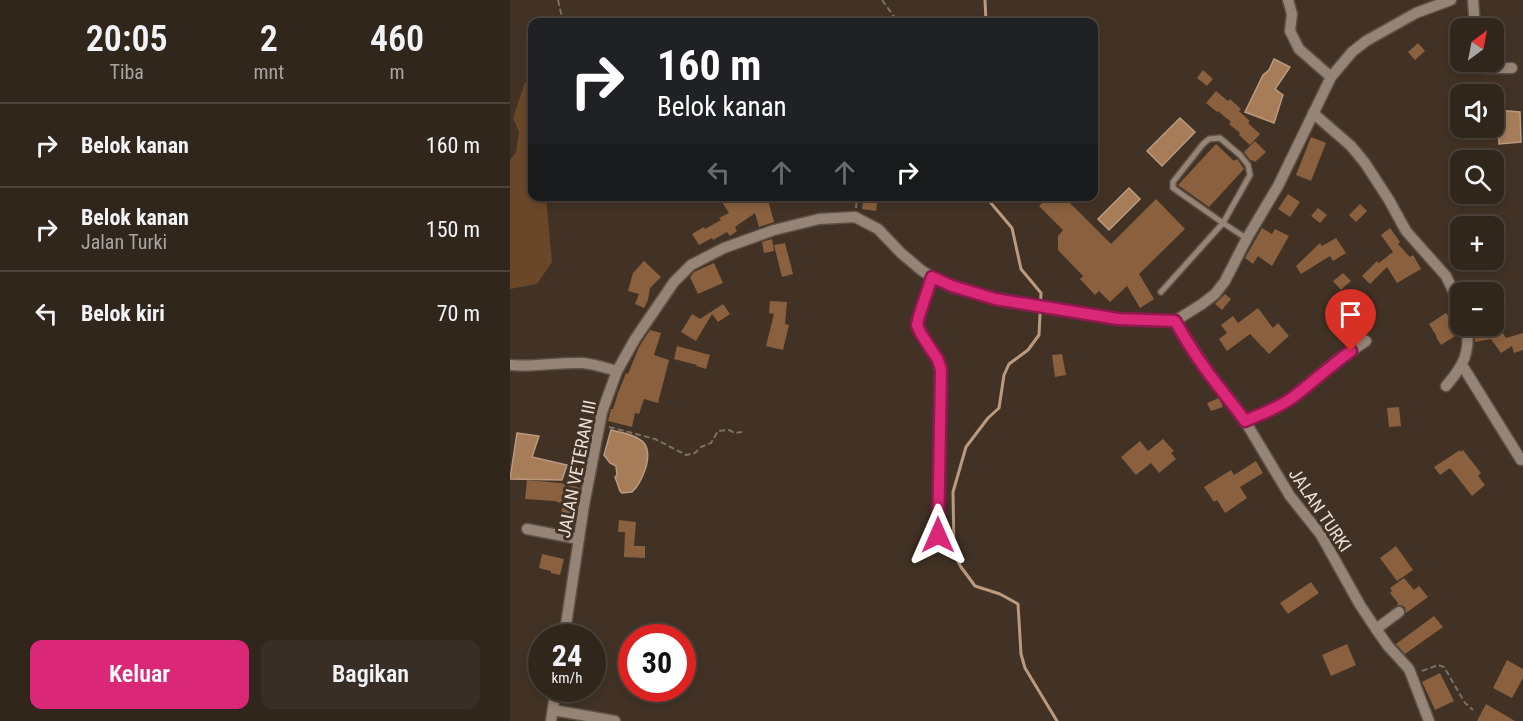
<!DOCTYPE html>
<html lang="id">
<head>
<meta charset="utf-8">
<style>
  :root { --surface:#31261c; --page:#392e25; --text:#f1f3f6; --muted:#a8a5a3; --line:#4c433b; --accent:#db2777 }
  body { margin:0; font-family:"Roboto Condensed",sans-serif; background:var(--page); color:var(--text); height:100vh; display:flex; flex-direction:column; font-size:22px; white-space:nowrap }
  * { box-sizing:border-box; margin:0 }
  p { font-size:20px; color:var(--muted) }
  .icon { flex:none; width:33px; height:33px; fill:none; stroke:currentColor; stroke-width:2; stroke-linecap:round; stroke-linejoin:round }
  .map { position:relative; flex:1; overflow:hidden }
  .details { display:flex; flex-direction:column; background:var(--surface); width:510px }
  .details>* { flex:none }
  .banner { position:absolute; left:18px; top:18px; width:570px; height:183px; border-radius:12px; box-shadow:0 3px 9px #0003,0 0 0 2px var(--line); background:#202124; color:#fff; overflow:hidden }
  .needle { width:39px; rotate:32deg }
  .tools { position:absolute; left:940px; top:18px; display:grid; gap:12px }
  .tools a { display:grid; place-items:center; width:54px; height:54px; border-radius:12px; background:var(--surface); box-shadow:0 3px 9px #0003,0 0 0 2px var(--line); font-size:30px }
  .speed { position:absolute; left:18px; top:624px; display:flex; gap:12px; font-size:30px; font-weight:700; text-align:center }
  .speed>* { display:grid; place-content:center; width:78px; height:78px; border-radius:50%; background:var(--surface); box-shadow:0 3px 9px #0003,0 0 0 2px var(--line); line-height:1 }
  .speed small { font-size:15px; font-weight:400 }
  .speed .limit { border:9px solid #d22; background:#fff; color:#111 }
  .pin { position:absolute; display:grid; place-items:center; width:51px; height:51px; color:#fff; margin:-62px -26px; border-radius:50% 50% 50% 0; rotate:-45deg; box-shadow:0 0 6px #0007 }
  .pin .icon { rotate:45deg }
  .me { position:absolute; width:66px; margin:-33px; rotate:0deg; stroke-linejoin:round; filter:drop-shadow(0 0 4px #0008) }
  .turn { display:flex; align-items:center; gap:21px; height:126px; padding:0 30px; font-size:27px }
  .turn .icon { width:78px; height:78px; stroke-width:2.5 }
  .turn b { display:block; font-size:42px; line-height:51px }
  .lanes { display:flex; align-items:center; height:57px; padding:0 30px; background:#0003; justify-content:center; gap:30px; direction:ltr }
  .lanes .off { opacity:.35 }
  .eta { display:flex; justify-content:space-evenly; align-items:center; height:102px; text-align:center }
  .eta b { font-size:36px; font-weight:600; line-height:42px }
  .button { display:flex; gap:12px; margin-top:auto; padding:12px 30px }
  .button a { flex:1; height:69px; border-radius:12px; background:var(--accent); color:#fff; font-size:24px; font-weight:600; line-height:69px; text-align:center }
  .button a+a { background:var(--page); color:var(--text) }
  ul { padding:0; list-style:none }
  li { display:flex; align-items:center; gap:18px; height:84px; padding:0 30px; border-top:2px solid var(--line) }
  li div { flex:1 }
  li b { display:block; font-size:22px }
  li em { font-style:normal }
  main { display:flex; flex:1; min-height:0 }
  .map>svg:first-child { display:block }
</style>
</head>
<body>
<main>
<section class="details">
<div class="eta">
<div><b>20:05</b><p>Tiba</p></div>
<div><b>2</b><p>mnt</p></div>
<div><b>460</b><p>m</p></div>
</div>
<ul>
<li><svg class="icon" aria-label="right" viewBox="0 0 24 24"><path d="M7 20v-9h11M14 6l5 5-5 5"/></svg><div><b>Belok kanan</b></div><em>160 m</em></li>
<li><svg class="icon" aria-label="right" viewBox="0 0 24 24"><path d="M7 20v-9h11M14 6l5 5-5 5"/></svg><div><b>Belok kanan</b><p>Jalan Turki</p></div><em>150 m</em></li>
<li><svg class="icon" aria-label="left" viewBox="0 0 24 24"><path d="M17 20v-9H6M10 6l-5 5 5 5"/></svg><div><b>Belok kiri</b></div><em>70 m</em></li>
</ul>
<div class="button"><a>Keluar</a><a>Bagikan</a></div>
</section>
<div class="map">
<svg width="1013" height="721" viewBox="0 0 1013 721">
  <rect width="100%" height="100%" fill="#413225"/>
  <!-- green -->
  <polygon fill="#6a4729" points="22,81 22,196 36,197 42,262 27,284 0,289 0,160 6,152 9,132 3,118 15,82"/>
  <!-- water -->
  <g fill="#a77c59" stroke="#bb9a7f" stroke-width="1.5">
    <polygon points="764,59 780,67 765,89 773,95 764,123 735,112 753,75 759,70"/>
    <polygon points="987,110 1010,112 1011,142 989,144"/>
    <polygon points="670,118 685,132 652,166 637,151"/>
    <polygon points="619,188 630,199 599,230 588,219"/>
    <path d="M101,430C124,436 144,437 136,467C133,476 129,486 122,492L112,493L110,491L105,477L107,475L106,466L100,463L94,455Z"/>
    <polygon points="7,433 29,436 22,457 57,465 52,480 0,479"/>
  </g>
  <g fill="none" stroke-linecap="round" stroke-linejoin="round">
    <!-- stream -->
    <g stroke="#bb9a7f" stroke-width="3">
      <polyline points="475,0 476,22"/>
      <polyline points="475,196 502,228 511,269 531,293 529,335 518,350 499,364 494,375 489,408 478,418 456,447 443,492 444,554 451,567 465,586 490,594 508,604 511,654 515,668 547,721"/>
    </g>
  </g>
  <!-- building -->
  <g fill="#8a603e">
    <polygon points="908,43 915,51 905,60 898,52"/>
    <polygon points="693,70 703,79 697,86 687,78"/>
    <polygon points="706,91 718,101 720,99 731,109 729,111 740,121 738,123 750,134 740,145 729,135 730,133 719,124 721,122 708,111 707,112 696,103"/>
    <polygon points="801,137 816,143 801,181 786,175"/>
    <polygon points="745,141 756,152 745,162 742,160 741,161 734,152"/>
    <polygon points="706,144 724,161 727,159 734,169 699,207 668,185"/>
    <polygon points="778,194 790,202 780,217 768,209"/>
    <polygon points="219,196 257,196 264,222 249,227 245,213 225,227 227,231 220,236 217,232 203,240 202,238 189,245 182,234 194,227 195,229 211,220 209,218 219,213 212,202"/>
    <polygon points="354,196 368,196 366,211 352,209"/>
    <polygon points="539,196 553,196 601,244 646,199 675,229 629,274 644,299 630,308 617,286 600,302 589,291 585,295 570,279 573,276 548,250 548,236 553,230 529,206"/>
    <polygon points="850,204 857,211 846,222 839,215"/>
    <polygon points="808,208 817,215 810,223 801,216"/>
    <polygon points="752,228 762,234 765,229 779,236 762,266 748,256 743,264 735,258"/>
    <polygon points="880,228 890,242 888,244 900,257 903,255 911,269 887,283 877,267 860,284 852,276 867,261 869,263 883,252 871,235"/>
    <polygon points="826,238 836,253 823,261 820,256 791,274 786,266 810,243 812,246"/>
    <polygon points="262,239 264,251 254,253 252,242"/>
    <polygon points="275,243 283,274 272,277 264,245"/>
    <polygon points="134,261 151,277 140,288 138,300 134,308 125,304 129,294 118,291 123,273"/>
    <polygon points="204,263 213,283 188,294 180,277 184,272"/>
    <polygon points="833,273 841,281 831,290 823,281"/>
    <polygon points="715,294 721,299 712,310 705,304"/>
    <polygon points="260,301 277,302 275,324 279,325 273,350 256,346 264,314 259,313"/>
    <polygon points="850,302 855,310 841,319 835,310"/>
    <polygon points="213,304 220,314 208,322 202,314 186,341 171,332 182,314 190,319"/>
    <polygon points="748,308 763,328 768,323 779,336 759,354 740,334 717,351 709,339 717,333 711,325 723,316 728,323"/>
    <polygon points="936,313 950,333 931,345 926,337 927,337 919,324"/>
    <polygon points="986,323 996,338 1013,333 1013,350 1004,353 1002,346 991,353 981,339 965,342 965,337"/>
    <polygon points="140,330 151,333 144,355 159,360 148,403 134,399 129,414 125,413 122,427 98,421 101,409 103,409 108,393 116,373 118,374 129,347"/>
    <polygon points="167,346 200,355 196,369 186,366 187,365 164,359"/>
    <polygon points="552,354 556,375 545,377 542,355"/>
    <polygon points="709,398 713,407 701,411 697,403"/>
    <polygon points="889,407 891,426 879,427 877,408"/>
    <polygon points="653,439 664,451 661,453 666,459 649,473 641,463 626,475 611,457 630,441 638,451"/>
    <polygon points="950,450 951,452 953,450 971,473 968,476 975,485 962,496 940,468 930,475 924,467"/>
    <polygon points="746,461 753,473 730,487 737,498 715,513 707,500 704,502 694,487 721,470 724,475"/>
    <polygon points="17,480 51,483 70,488 61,527 49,524 53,504 45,501 15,499"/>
    <polygon points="109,520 126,522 124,546 135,546 135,558 114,557 115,532 108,532"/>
    <polygon points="886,546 903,570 887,581 870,558"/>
    <polygon points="32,554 54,559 50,575 41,573 41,571 29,568"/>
    <polygon points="894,578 904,590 909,586 918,597 896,613 895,607 891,605 887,605 888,603 880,593 882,591 880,588"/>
    <polygon points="801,582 809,593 778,614 770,603"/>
    <polygon points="924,616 933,627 895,654 886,644"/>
    <polygon points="837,644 846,665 821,676 812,655"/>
    <polygon points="997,660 1013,669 1013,678 1002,698 983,688"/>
    <polygon points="930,673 944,701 925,710 912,682"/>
    <polygon points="976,704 1005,721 967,721"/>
  </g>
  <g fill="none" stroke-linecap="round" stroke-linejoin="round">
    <!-- service casing -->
    <g stroke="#5d5046" stroke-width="8">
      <polyline id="service" points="651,292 713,223 740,175 738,165 730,155 710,138 699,139 693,144 663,182 663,188 713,223 736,238"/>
    </g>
    <!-- minor casing -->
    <g stroke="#5d5046" stroke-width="13">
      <g id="minor">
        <polyline points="778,0 782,14 780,31 789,49 821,77"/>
        <polyline points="963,0 965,28"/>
        <polyline points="969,62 971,66 977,68 1002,68"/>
        <polyline points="803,113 841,146 855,163 879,200 896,231 936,276 951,307"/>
        <polyline points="422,277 409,316 407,325 411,334 428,360 431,370 428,535"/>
        <polyline points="665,321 710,389 723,403 735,421 780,496 811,535 850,605 866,629 878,646 899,669 919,721"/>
        <path d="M0,365C24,367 49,362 73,363C84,364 96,368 107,371"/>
        <polyline points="952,365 1011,460"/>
        <path d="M936,386C954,365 960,353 957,326"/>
        <polyline points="735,421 761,410 780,399 826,361 856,341"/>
        <polyline points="17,529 69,539"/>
        <polyline points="866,629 889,612"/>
        <polyline points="54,638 74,505 92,412 107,371 125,339 164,282 181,265 214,248 264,230 309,219 345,217 368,229 391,253 411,270 422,277 442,286 485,299 608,319 665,321 692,304 705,294 715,281 737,238 768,186 821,77 842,52 856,41 906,13 941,0"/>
        <polyline points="43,710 105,721"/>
        <polyline points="41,721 46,688"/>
      </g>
    </g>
    <!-- path -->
    <g stroke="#7c6f64" stroke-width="2" stroke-dasharray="6 3" stroke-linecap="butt">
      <polyline points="48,0 53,22"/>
      <polyline points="372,0 388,22"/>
      <polyline points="20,64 22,64"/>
      <polyline points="346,208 347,196"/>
      <polyline points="99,427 145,439 176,455 185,453 191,447 201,443 208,431 219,430 225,433 232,432"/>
      <polyline points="912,671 928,665 934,667 955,703 963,710"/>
    </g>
    <!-- service -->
    <use href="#service" stroke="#968476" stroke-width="5"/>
    <!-- minor -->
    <use href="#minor" stroke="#968476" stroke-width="10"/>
  </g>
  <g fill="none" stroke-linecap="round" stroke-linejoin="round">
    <!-- route casing -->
    <g stroke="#8e194d" stroke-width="15">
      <path id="route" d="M428,535L431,370L428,360L411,334L407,325L409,316L422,277L442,286L485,299L608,319L665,321C678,344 693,367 709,387C718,399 727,409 735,421C751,414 768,408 782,398C802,383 820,366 841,351"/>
    </g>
    <!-- route -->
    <use href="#route" stroke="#db2777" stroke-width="10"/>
  </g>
  <g text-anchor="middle" stroke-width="6" stroke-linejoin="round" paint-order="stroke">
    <!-- street labels -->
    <g font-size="18" fill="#e9dfd7" stroke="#413225">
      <text transform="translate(67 469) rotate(-79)" y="6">JALAN VETERAN III</text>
      <text transform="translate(810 510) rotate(56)" y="6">JALAN TURKI</text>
    </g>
  </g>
</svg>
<div class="tools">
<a><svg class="needle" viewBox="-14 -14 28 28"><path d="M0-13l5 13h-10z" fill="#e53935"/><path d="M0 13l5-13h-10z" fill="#a8a5a3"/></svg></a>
<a><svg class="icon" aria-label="sound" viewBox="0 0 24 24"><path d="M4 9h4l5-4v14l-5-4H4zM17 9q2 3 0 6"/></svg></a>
<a><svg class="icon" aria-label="search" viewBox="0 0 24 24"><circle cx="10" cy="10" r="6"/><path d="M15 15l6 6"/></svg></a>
<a>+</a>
<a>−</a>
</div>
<div class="speed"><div>24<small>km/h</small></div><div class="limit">30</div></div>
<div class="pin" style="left:841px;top:351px;background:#d93025"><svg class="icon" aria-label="arrive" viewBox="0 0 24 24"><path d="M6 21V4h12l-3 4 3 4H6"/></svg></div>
<svg class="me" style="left:428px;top:535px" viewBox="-20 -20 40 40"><path d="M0-17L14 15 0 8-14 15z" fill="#db2777" stroke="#fff" stroke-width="4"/></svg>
<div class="banner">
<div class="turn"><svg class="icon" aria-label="right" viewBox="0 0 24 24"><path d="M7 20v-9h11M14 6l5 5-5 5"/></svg><div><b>160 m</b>Belok kanan</div></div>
<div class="lanes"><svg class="icon off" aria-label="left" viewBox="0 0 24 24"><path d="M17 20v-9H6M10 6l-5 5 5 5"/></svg><svg class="icon off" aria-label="ahead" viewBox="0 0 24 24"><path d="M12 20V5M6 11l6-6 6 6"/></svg><svg class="icon off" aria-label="ahead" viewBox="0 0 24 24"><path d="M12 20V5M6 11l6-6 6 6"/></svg><svg class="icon" aria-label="right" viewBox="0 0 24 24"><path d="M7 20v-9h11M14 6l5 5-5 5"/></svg></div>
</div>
</div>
</main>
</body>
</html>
